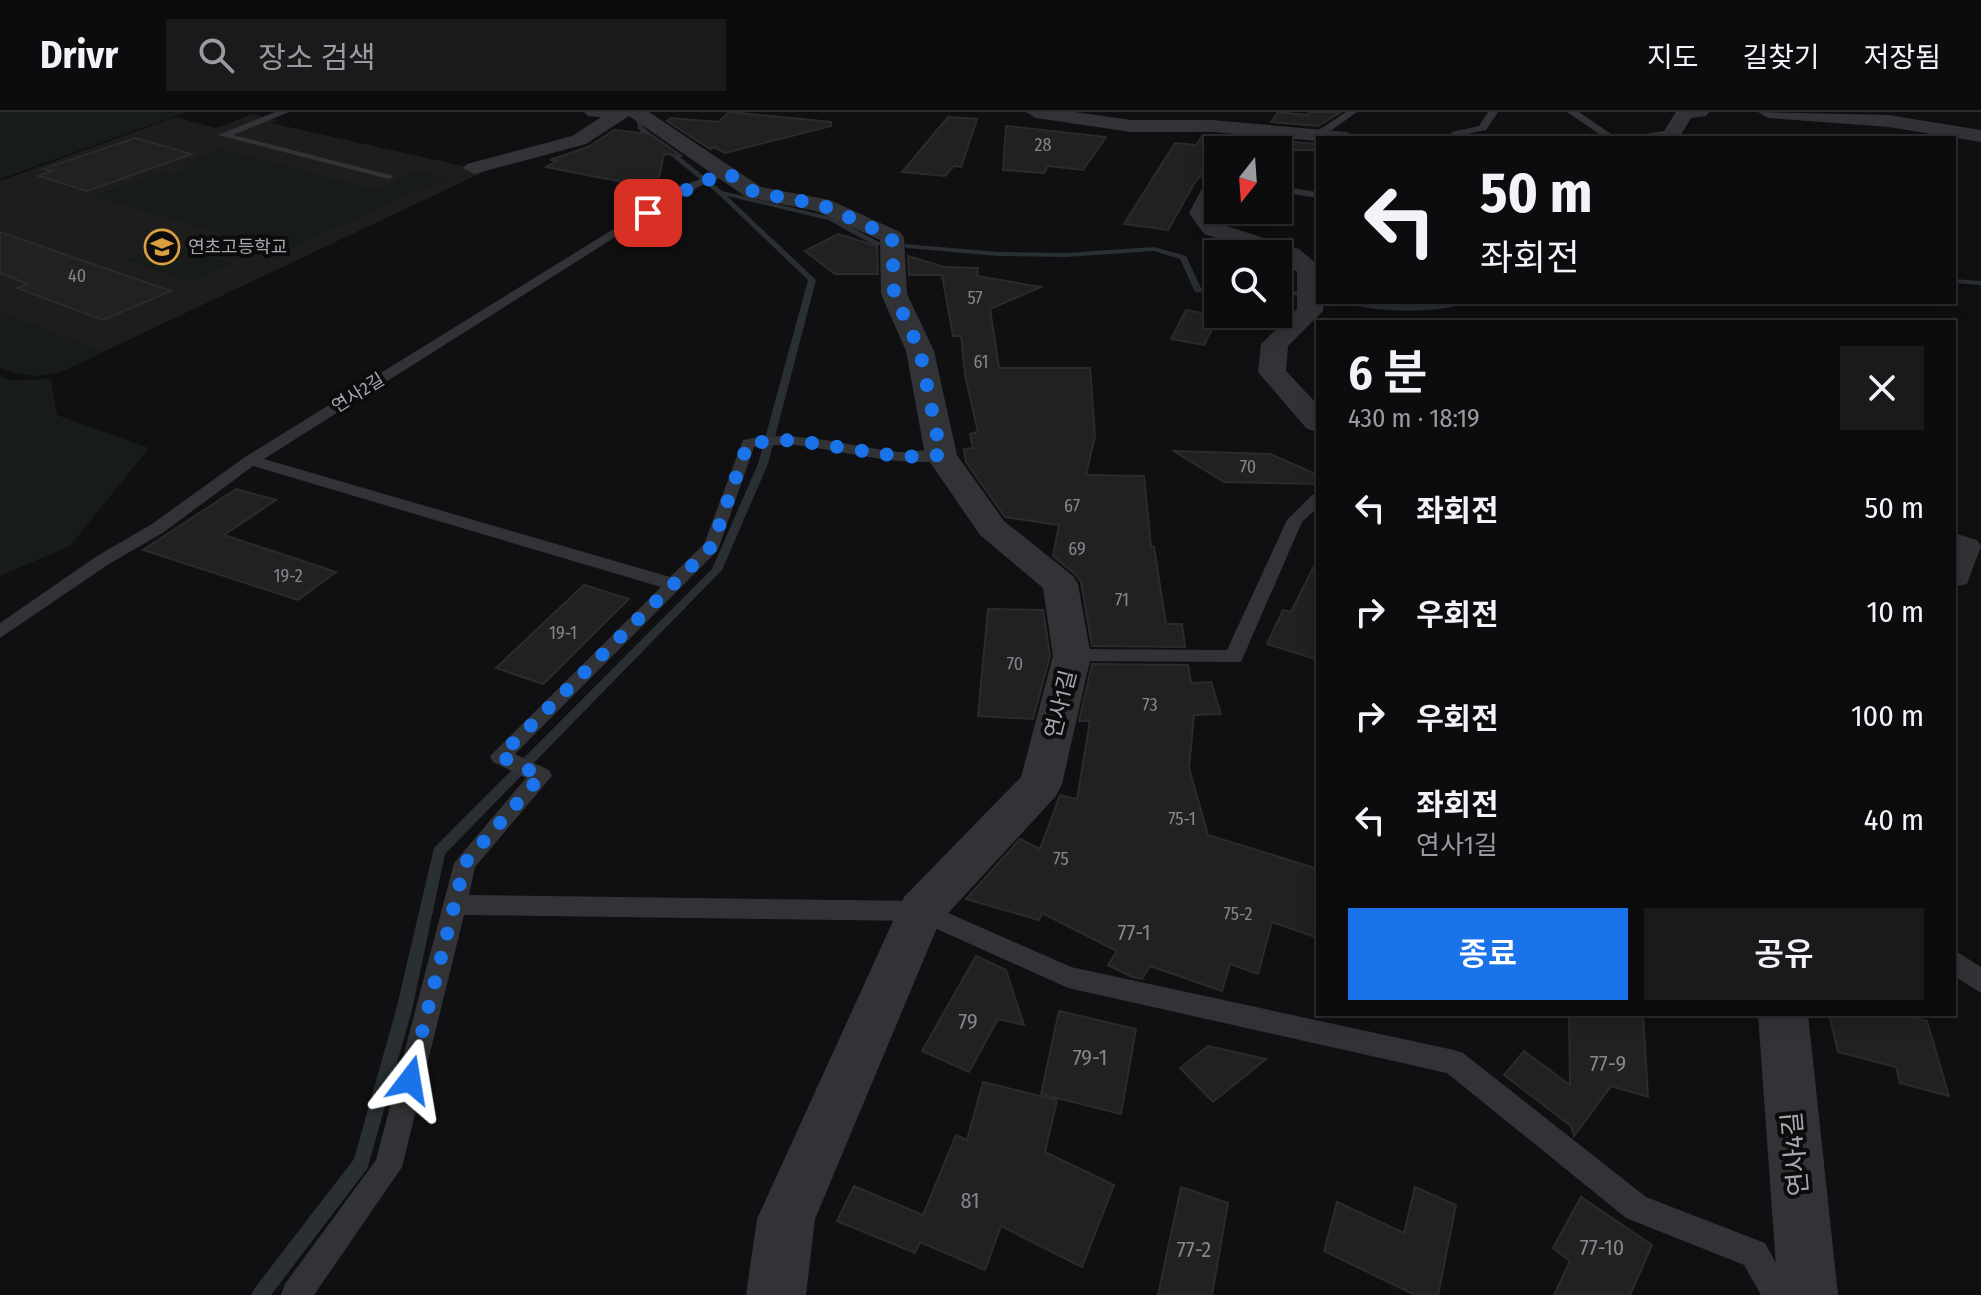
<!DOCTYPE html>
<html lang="ko">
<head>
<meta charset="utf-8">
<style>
  :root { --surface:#0c0c0e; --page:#1a1a1c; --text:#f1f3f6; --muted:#9a9b9e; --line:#2c2c2e; --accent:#1a73e8 }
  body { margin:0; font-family:"Fira Sans Condensed","Noto Sans KR",sans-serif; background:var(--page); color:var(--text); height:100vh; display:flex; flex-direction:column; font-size:30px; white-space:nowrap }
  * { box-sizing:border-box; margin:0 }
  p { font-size:26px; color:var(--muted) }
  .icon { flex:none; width:44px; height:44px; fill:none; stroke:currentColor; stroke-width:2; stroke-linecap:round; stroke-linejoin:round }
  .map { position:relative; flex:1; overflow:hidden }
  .side { position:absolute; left:1316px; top:208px; width:640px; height:696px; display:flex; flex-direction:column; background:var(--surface); border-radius:0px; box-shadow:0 4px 20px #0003,0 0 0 2px var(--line) }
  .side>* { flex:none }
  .banner { position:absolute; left:1316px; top:24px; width:640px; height:168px; border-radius:0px; box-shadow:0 4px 20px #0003,0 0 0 2px var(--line); background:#0c0c0e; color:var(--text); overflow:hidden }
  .needle { width:52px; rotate:197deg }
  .tools { position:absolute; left:1204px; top:24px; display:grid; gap:16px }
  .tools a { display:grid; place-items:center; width:88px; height:88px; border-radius:0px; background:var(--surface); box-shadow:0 4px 20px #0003,0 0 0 2px var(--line); font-size:40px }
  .pin { position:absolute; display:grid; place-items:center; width:68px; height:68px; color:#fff; margin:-34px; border-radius:16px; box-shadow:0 4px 12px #0006 }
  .me { position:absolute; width:88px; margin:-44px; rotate:14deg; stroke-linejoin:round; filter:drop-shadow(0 0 6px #0008) }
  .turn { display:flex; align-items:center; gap:28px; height:168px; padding:0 32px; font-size:36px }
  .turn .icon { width:104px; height:104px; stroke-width:2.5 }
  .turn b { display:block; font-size:56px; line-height:68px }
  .round { display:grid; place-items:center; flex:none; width:84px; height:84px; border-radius:0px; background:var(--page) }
  .headline { display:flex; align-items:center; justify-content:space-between; height:136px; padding:0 32px }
  h1 { font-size:48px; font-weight:600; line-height:60px }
  .cta { display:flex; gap:16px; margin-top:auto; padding:16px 32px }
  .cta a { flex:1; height:92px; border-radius:0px; background:var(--accent); color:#fff; font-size:32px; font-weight:600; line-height:92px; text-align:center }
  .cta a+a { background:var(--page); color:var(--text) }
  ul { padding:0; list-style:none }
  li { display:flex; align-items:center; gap:24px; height:104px; padding:0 32px }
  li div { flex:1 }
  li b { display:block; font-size:30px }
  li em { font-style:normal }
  header { display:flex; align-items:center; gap:48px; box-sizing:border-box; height:112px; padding:0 40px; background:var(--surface); border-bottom:2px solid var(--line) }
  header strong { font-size:38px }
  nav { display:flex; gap:44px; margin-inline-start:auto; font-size:28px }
  .search { width:560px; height:72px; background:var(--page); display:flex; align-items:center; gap:20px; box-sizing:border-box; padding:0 28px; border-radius:0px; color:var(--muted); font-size:30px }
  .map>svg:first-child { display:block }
</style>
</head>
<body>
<header>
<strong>Drivr</strong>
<div class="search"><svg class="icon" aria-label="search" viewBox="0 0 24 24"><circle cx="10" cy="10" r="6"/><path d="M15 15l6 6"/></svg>장소 검색</div>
<nav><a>지도</a><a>길찾기</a><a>저장됨</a></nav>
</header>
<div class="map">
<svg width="1981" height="1183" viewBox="0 0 1981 1183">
  <rect width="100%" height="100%" fill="#101012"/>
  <!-- built -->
  <polygon fill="#1d1d1e" points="253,2 278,8 271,11 467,55 496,54 103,240 0,201 0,69 175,5 216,16"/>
  <!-- green -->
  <g fill="#171c18">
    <polygon points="0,0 184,0 184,1 0,67"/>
    <polygon points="221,37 232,40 404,85 282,140 104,87 131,79 145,71 101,86 88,85 154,61 164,60 168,64 189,56 182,55 182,52"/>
    <polygon points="417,59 447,66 406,84 377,77"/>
    <polygon points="169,133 229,151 230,153 189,170 127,148"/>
    <path d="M0,201L103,240C64,259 44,273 0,256Z"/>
    <polygon points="0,264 9,268 51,267 57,303 149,336 70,434 0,464"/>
  </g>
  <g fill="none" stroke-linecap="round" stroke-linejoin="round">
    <!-- stream -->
    <g fill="#292f33" fill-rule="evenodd">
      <polygon points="635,0 641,0 643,15 722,79 832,105 883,132 876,134 828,108 727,84 816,168 768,352 722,458 445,742 412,898 369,1051 367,1057 271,1183 251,1183 254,1177 354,1047 396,898 434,736 712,457 758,352 808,168 717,81 638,17"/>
      <polygon points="904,132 999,140 1066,141 1154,135 1186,144 1201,176 1218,178 1218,182 1195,180 1180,147 1154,139 1066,145 999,144 907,136 903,134"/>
      <polygon points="1954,167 1981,169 1981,173 1954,171"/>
      <polygon points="1278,177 1318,182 1318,186 1278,181"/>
      <path d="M1345,190L1406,194L1468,190C1443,202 1370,201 1345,190Z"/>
    </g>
  </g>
  <!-- building -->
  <g fill="#212122" stroke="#2b2b2d" stroke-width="2">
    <polygon points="729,0 831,10 831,14 725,41 714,35 710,37 667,9 671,6 718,10"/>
    <polygon points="1278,0 1308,3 1309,0 1341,0 1318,14 1271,10"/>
    <polygon points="948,5 977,7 961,55 954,54 945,64 902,60"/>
    <polygon points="1006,14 1106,25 1083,58 1048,54 1044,61 1003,58"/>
    <polygon points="614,18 650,22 682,44 664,42 659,65 643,74 546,55 557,49 550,48 588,35"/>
    <polygon points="1203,23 1242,26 1231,38 1218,38 1218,52 1210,54 1195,70 1168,118 1124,112 1175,31 1196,33"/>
    <polygon points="135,26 192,42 87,79 38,64 51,59 43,57"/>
    <polygon points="1259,27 1318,32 1318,38 1251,38"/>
    <polygon points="0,120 171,179 103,208 17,176 28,172 0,161"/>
    <polygon points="838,122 877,134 878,162 835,162 805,139"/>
    <polygon points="908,144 944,155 978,156 977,164 1041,175 990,197 999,256 1090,256 1095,324 1086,363 1144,364 1151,434 1154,435 1166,512 1182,512 1185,535 1092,534 1081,470 1075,462 1053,444 1059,413 1005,405 966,350 964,337 973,336 970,322 978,320 965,263 961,224 953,224 942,163 909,163"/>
    <polygon points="1186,198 1219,204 1204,233 1171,227"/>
    <polygon points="1174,339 1270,342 1318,363 1318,372 1224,370"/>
    <polygon points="236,377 276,388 224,423 336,460 298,488 143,438"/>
    <polygon points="1318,446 1318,548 1267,532 1283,498 1291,500"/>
    <polygon points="584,473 629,487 543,572 496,556"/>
    <polygon points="988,497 1043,498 1050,544 1033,607 978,604"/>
    <polygon points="1092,552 1188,553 1191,571 1211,570 1221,602 1194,603 1189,656 1208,723 1318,757 1318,826 1272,810 1258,862 1230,852 1222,879 1150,854 1142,867 1132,865 1108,853 1117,839 1042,801 1039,808 966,787 1020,727 1040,737 1060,683 1077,687 1090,609 1079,609"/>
    <polygon points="976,844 1006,858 1024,913 998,907 969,960 922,939"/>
    <polygon points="1059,899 1136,917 1121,1002 1041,982"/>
    <polygon points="1569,902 1643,902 1648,985 1611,974 1574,1024 1571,1014 1504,963 1524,939 1570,973"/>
    <polygon points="1829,902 1900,902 1927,909 1949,984 1900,971 1896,955 1838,940"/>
    <polygon points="1208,934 1266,947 1213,990 1180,956"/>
    <polygon points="983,970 1057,988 1045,1040 1114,1073 1082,1155 1001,1114 985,1158 920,1130 915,1141 837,1109 854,1074 923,1103 956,1023 967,1028"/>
    <polygon points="1181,1075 1228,1091 1212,1183 1158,1183"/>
    <polygon points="1415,1075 1456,1093 1438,1183 1415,1183 1324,1139 1337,1090 1404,1121"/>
    <polygon points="1581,1085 1652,1133 1630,1183 1554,1183 1570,1149 1553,1136"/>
  </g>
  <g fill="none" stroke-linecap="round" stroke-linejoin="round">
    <!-- service -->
    <g fill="#323336" fill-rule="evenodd">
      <polygon points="275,0 289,0 233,23 394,64 389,67 218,23"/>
      <polygon points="1346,0 1357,0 1322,25 1314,25 1314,21"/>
      <polygon points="1488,0 1498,0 1486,18 1450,26 1452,20 1479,14"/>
      <polygon points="1567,0 1579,0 1617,26 1605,26"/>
      <path d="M724,59L733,61L700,74L628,117L264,347L670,465L704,432L743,328C795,316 848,335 900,340C915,341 937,333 949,343C926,363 825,334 792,333C780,332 767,334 754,335L718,438L515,642L549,658L552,664L475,755L469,783L921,789L1071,855L1454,938L1463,941L1646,1085L1765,1131L1793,1183H1761L1744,1153L1626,1106L1447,961L1068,876L919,809L464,803L402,1055L314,1183H281L285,1172L376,1048L454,751L526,666L493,650L490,644L661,475L253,354L164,420L109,452L0,526V511L97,444L152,412L245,345L620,113L692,70Z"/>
      <polygon points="1278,74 1318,80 1318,86 1278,80"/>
      <polygon points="1318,381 1318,395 1302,410 1241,550 1065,549 1062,544 1072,537 1227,538 1287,408 1312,383"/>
      <polygon points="1954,838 1981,855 1981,881 1954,864"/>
    </g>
    <!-- minor -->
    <g fill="#323336" fill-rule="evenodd">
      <polygon points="609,0 649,0 761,75 830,88 900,120 904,125 907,182 934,239 957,343 1004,409 1073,464 1078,472 1091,544 1062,672 1056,684 939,811 815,1107 806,1183 746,1183 757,1107 904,785 1021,665 1053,544 1043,476 980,423 925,343 906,239 881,182 880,128 816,99 746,85 629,4 586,32 474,62 463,56 467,52 572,24"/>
      <polygon points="1026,0 1075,0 1131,8 1212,8 1347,20 1357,26 1318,26 1318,29 1212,20 1131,20 1036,6"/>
      <polygon points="1676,0 1709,0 1706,4 1691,6 1679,26 1642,26 1645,22 1664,19"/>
      <polygon points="1758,0 1888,3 1981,18 1981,30 1888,15 1768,6"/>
      <polygon points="1218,60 1218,88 1211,101 1220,112 1299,137 1318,153 1318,190 1323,190 1323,199 1288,234 1286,259 1318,293 1318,320 1307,317 1258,260 1261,232 1297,197 1297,160 1278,146 1278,142 1266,142 1204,122 1189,101 1210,61"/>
      <polygon points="1954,421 1977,428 1981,434 1967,472 1954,475"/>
      <polygon points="1758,902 1808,902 1838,1183 1778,1183"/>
    </g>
    <!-- tertiary -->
    <polygon fill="#323336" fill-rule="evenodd" points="584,0 620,0 609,6 588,4"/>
  </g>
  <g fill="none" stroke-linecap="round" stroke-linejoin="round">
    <!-- route -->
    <polyline stroke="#1a73e8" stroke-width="14" stroke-dasharray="0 25.2" points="410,968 465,751 541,664 500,644 712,434 748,331 792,328 903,345 941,343 920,239 894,182 892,125 822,93 754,80 728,61 696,72 648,101"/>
  </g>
  <!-- icons -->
  <defs>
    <g id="school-ring" transform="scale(1.8)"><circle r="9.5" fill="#0c0c0d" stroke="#d99f41" stroke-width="1.5"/><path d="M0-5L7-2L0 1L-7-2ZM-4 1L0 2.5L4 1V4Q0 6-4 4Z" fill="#d99f41"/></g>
  </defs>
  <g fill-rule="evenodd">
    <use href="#school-ring" x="162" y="135"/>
  </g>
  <g text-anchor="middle" stroke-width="8" stroke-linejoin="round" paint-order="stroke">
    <!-- number labels -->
    <g font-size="18" fill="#83868c">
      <text x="1043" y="39">28</text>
      <text x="77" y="170">40</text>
      <text x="975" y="192">57</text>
      <text x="981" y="256">61</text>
      <text x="1248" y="361">70</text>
      <text x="1072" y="400">67</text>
      <text x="1077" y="443">69</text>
      <text x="288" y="470">19-2</text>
      <text x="1122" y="494">71</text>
      <text x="563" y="527">19-1</text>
      <text x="1015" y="558">70</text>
      <text x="1150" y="599">73</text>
      <text x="1182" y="713">75-1</text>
      <text x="1061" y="753">75</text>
      <text x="1238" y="808">75-2</text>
    </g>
    <!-- far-poi labels -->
    <g font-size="18" fill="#a4a8b0" stroke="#0c0c0d" text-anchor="start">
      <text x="188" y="141">연초고등학교</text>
    </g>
    <!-- far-street labels -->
    <g font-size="18" fill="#a4a8b0" stroke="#0c0c0d">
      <text transform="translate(358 281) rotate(-32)" y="6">연사2길</text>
    </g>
    <!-- street labels -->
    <g font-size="22" fill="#a4a8b0" stroke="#0c0c0d">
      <text transform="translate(1060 592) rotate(-76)" y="8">연사1길</text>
    </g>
    <!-- near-number labels -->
    <g font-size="22" fill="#83868c">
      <text x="1134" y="828">77-1</text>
      <text x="968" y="917">79</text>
      <text x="1090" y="953">79-1</text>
      <text x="1608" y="959">77-9</text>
      <text x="970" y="1096">81</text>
      <text x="1602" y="1143">77-10</text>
      <text x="1194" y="1145">77-2</text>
    </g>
    <!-- near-street labels -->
    <g font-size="26" fill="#a4a8b0" stroke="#0c0c0d">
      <text transform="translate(1795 1042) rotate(-95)" y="9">연사4길</text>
    </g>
  </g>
</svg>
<div class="tools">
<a><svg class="needle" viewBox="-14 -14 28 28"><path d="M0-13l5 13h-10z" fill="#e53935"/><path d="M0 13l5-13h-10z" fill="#9a9b9e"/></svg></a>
<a><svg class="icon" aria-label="search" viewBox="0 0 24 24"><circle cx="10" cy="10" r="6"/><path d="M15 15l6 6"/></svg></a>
</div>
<div class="pin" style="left:648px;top:101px;background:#d93025"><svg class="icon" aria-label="arrive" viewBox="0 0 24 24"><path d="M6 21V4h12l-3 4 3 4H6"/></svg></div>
<svg class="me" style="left:410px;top:968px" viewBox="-20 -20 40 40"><path d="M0-17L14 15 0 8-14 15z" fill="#1a73e8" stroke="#fff" stroke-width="4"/></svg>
<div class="banner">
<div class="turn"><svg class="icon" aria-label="left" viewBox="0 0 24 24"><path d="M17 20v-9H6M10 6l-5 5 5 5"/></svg><div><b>50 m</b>좌회전</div></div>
</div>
<section class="side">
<div class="headline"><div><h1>6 분</h1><p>430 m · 18:19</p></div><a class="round"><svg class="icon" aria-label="close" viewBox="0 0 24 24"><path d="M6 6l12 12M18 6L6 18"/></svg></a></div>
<ul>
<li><svg class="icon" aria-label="left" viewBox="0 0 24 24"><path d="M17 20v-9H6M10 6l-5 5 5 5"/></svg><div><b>좌회전</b></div><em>50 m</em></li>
<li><svg class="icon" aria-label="right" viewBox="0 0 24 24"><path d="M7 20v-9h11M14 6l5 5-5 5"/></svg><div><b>우회전</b></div><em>10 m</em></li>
<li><svg class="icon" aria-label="right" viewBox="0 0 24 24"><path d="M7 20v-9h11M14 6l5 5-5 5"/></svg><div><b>우회전</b></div><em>100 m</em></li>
<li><svg class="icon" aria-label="left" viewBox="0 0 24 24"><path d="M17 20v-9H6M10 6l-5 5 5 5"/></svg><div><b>좌회전</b><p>연사1길</p></div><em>40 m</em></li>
</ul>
<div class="cta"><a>종료</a><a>공유</a></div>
</section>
</div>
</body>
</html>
